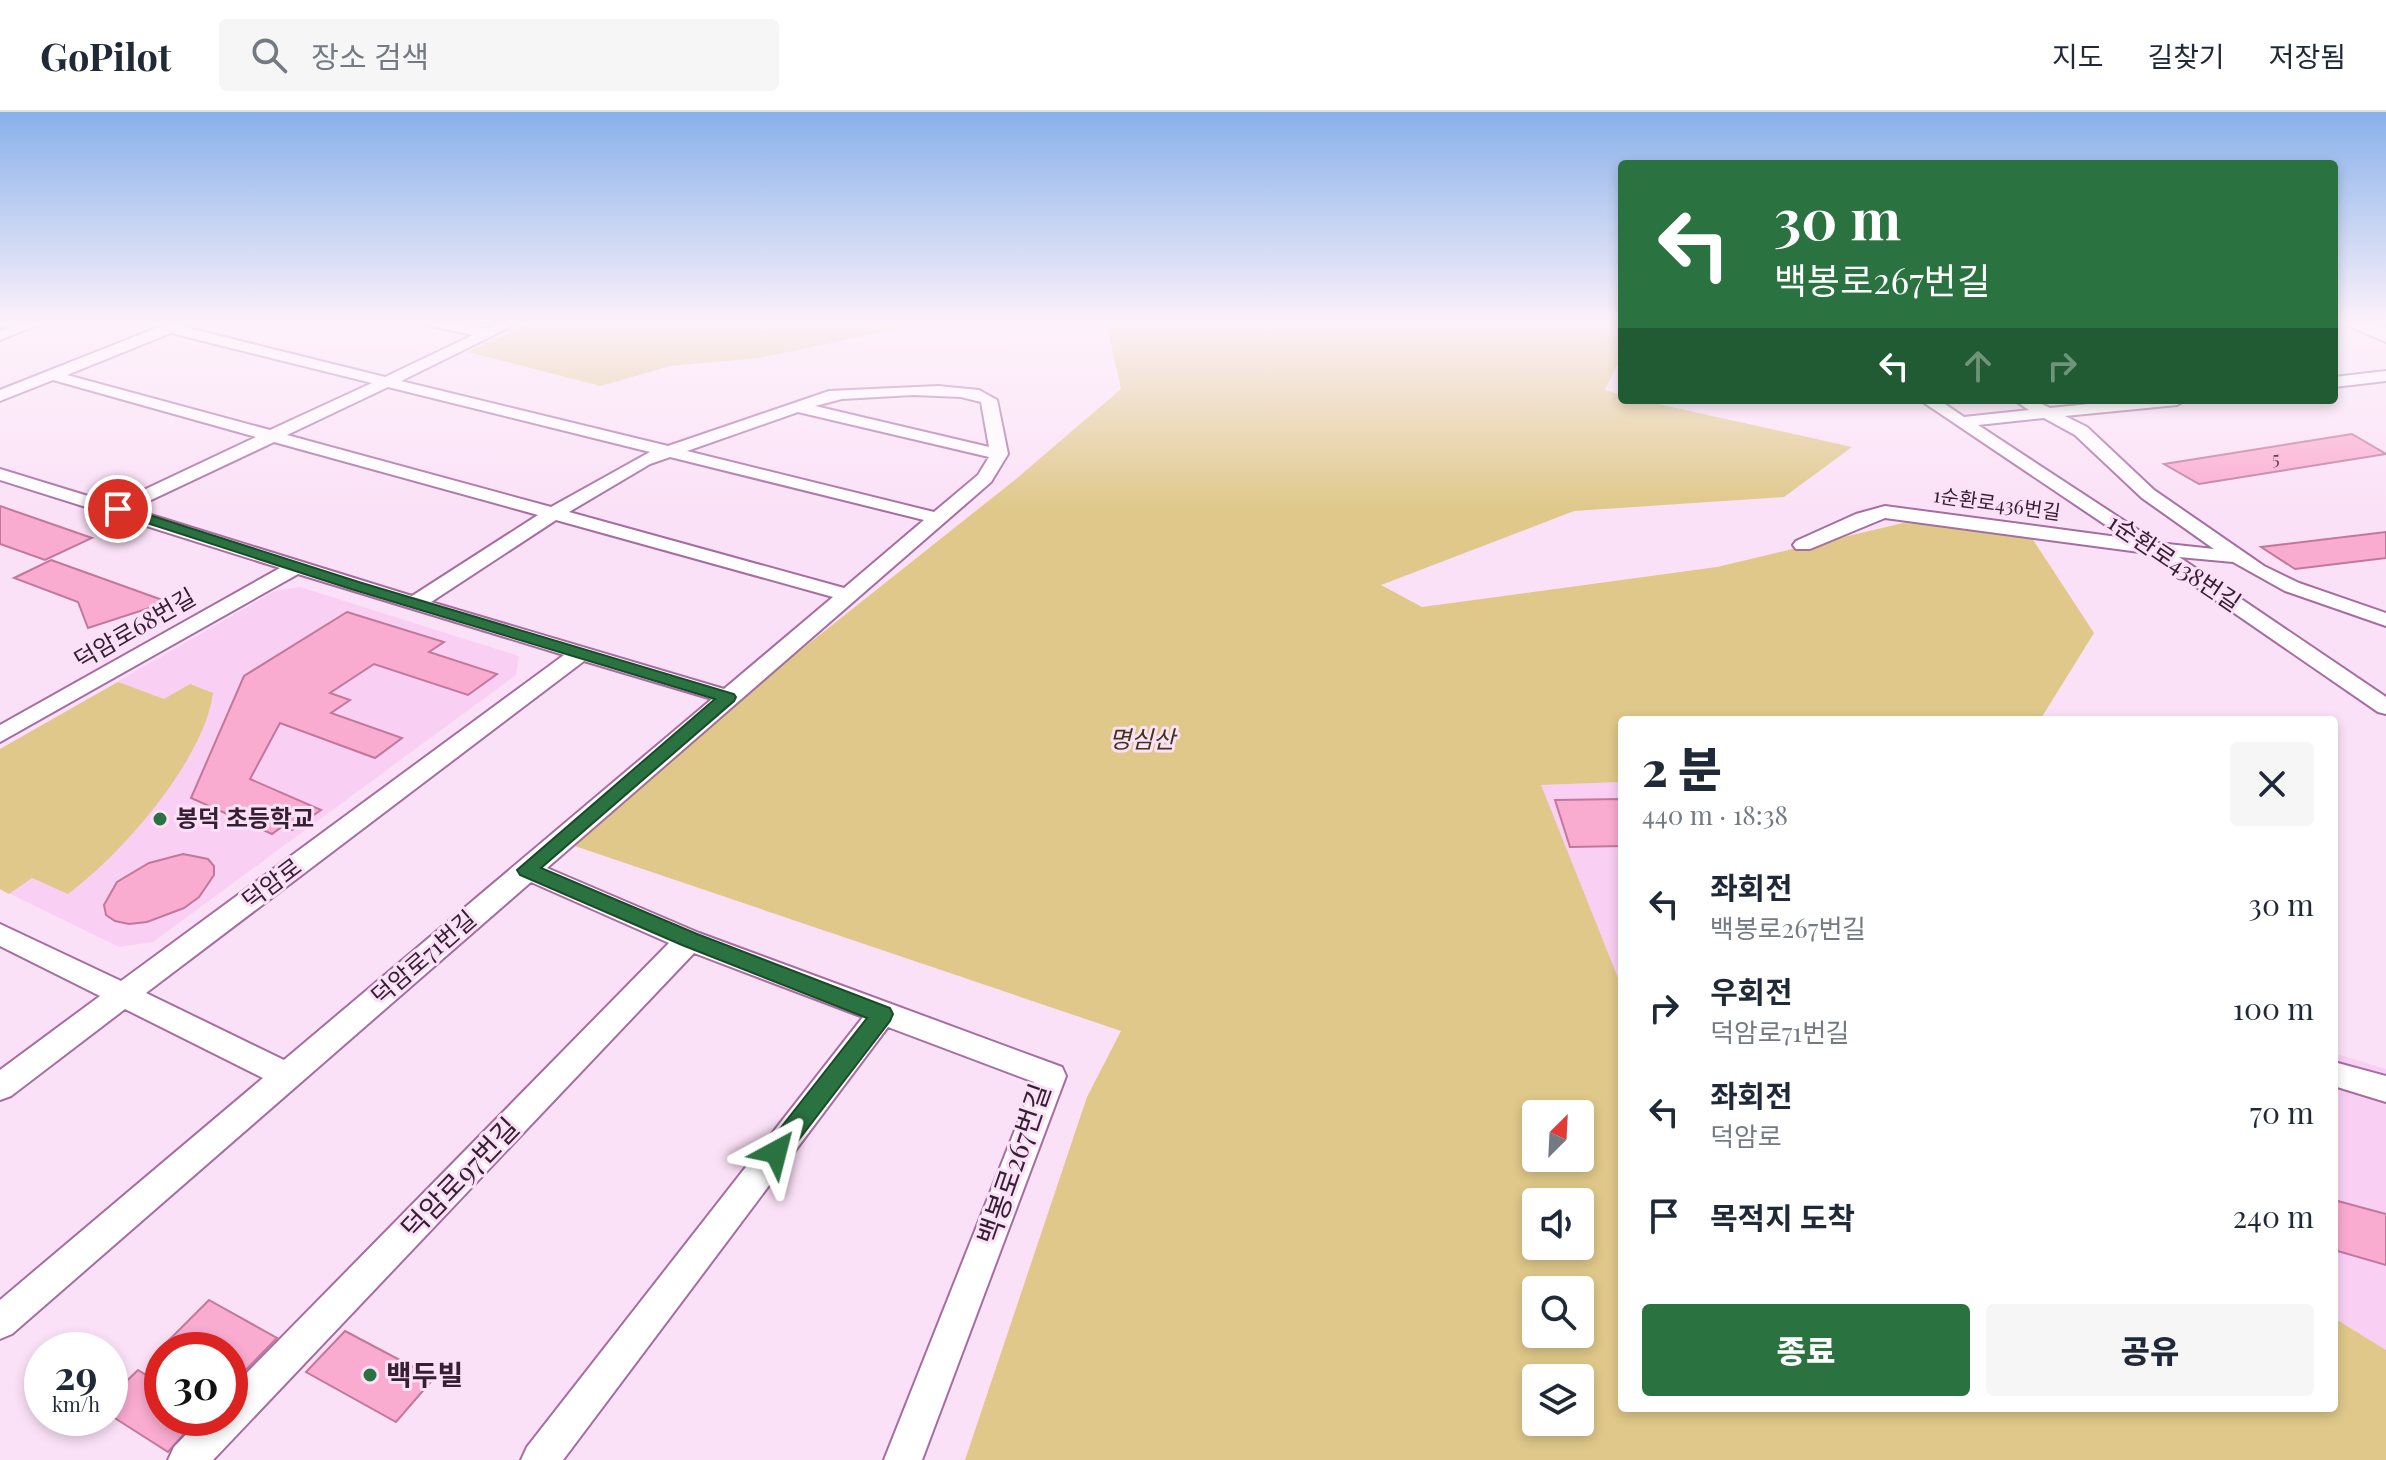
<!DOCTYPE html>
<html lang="ko">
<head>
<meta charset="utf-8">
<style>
  :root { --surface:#fff; --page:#f6f6f7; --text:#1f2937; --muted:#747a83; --line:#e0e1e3; --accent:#2a7240 }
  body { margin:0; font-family:"Playfair Display","Noto Sans KR",serif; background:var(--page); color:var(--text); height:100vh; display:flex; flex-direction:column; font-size:30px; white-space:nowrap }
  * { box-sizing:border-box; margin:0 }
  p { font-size:26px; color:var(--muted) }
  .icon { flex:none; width:44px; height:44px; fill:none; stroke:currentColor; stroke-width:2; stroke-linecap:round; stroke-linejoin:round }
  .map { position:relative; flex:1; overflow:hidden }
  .drawer { position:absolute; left:1618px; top:604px; width:720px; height:696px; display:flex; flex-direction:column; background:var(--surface); border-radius:8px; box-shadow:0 4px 12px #0003 }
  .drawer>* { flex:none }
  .hud { position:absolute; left:1618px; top:48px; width:720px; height:244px; border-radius:8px; box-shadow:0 4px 12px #0003; background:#2a7240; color:#fff; overflow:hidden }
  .needle { width:52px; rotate:24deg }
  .fabs { position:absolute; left:1522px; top:988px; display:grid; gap:16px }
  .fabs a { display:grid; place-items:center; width:72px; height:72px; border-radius:8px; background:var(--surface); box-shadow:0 4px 12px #0003; font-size:40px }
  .speed { position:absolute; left:24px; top:1220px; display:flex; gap:16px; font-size:40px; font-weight:700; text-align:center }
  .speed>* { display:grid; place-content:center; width:104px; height:104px; border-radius:50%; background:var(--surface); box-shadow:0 4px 12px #0003; line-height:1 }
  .speed small { font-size:20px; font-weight:400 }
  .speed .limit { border:12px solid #d22; background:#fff; color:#111 }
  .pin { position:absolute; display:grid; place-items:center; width:68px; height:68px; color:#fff; margin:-34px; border:4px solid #fff; border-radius:50%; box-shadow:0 2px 8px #0007 }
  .me { position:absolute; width:88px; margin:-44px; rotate:38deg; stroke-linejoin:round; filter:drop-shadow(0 0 6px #0008) }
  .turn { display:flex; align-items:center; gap:28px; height:168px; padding:0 24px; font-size:36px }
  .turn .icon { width:104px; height:104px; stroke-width:2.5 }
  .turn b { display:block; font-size:56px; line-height:68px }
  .lanes { display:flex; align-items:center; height:76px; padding:0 24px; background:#0003; justify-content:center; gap:40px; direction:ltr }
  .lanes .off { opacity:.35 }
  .round { display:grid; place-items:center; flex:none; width:84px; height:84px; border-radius:8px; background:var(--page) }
  .head { display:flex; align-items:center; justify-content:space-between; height:136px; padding:0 24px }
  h1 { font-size:48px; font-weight:800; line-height:60px }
  .primary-button { display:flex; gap:16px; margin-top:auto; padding:16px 24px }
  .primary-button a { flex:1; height:92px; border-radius:8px; background:var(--accent); color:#fff; font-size:32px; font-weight:800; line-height:92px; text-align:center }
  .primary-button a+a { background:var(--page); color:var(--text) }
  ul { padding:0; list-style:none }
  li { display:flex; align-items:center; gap:24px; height:104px; padding:0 24px }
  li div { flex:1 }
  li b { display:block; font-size:30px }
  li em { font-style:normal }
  header { display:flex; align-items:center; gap:48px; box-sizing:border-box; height:112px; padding:0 40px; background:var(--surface); border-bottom:2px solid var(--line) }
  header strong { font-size:38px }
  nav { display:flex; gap:44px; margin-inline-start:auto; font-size:28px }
  .search { width:560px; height:72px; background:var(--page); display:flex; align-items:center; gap:20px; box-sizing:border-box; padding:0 28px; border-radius:8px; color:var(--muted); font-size:30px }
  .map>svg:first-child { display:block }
</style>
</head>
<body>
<header>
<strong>GoPilot</strong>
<div class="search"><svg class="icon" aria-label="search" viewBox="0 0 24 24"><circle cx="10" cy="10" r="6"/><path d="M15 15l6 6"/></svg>장소 검색</div>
<nav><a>지도</a><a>길찾기</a><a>저장됨</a></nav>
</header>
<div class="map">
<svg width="2386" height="1348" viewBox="0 0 2386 1348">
  <rect width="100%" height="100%" fill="#fbe1f7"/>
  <!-- built -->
  <g fill="#facff4">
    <polygon points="300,475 519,544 516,563 153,830 119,835 0,777 0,637 275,479"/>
    <polygon points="1622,670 1622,876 1540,673"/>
    <polygon points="2334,941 2386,957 2386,1238 2334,1206"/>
  </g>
  <!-- green -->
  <g fill="#dfc889" fill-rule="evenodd">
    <polygon points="534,209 933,209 760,246 670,254 601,274 468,240"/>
    <path d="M1106,209H1622V243L1605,278L1622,283V288H1640L1852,335L1784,385L1574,399L1381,473L1422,495L1717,455L1903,411L2026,417L2094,521L2040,608H1622V670L1541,673L1622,876V1296H2334V1206L2386,1238V1348H965L1087,985L1121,919L560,729L1016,367L1121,277ZM1536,1002H1580V1046H1536ZM1536,1090H1580V1134H1536ZM1536,1178H1580V1222H1536ZM1536,1266H1580V1310H1536Z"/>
    <path d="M118,570L164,587L190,572L213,581C204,648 122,742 68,782L32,766L9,782L0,777V637Z"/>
  </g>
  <!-- building -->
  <g fill="#faabd0" stroke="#c2789b" stroke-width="2">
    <polygon points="2352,322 2386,342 2199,372 2164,352"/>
    <polygon points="0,394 92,426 45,448 0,432"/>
    <polygon points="2386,420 2386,446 2295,457 2261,435"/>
    <polygon points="51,448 168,490 88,516 78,490 14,466"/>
    <polygon points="347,500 444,530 429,540 497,562 468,583 374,552 330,581 350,588 331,601 402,626 375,646 280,611 250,667 321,698 292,718 283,714 272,722 191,686 244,564"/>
    <polygon points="1622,687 1622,734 1570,735 1555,688"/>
    <polygon points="183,742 208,747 214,754 214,763 199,785 184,796 147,810 129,812 115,809 106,803 104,793 117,770 149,751"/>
    <polygon points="2334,1088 2386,1102 2386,1153 2334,1138"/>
    <polygon points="209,1188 277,1226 230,1274 230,1238 159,1238"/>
    <polygon points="345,1219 434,1266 396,1310 306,1260"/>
    <polygon points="138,1258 162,1273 162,1306 198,1306 168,1340 110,1303 110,1285"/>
  </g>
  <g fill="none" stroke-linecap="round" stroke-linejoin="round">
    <!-- street casing -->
    <g stroke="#a76da1" stroke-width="4">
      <g id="street">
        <polygon points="27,209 47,209 0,228 0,219"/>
        <path d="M174,209H188L184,215L385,265L473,223L422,212L420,209H447L486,217L503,209H522L401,269L668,334L829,279L938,274L979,278L997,288L1008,342L991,370L547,756L699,821L1062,955L1066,964L922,1348H884L1034,970L888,915L563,1348H521L527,1335L863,905L694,841L213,1348H168L174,1335L202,1306H230V1278L669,831L531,770L12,1222L0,1227V1188L263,966L125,897L11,984L0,988V958L100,884L0,834V812L121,869L564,543L298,462L0,630V613L280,456L0,368V357L114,392L256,325L53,268L0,289V278ZM171,221L372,271L270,318L67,263ZM388,275L650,340L551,395L287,323ZM913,283L961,285L981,290L989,335L815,294L842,287ZM798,300L989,345L978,363L934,400L687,339ZM274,330L538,403L412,484L132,397ZM670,345L924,408L844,476L569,400L650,352ZM556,408L833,485L724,577L431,490ZM584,549L712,587L284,948L146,881Z"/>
        <polygon points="2386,259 2386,269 2334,275 2334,265"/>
        <path d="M1920,288H1939L1964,305L2029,298L2014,288H2034L2050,296L2129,288H2185L2177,293L2065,304L2087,315L2154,378L2264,454L2299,471L2386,501V514L2285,479L2233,450L2179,445L2386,585V602L2378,600L2147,441L1885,406L1810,437H1796L1793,433L1796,429L1856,402L1885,394L2125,426ZM2044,306L2075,323L2142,386L2214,437L2158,431L1978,313Z"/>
        <polygon points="2334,950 2386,964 2386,990 2334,974"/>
      </g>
    </g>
    <!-- secondary casing -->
    <g stroke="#a76da1" stroke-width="4">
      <polygon id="secondary" points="2343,209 2370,209 2386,216 2386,230 2346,213"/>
    </g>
    <!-- street -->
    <use href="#street" fill="#fff" fill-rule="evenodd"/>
    <!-- secondary -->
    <use href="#secondary" fill="#fff" fill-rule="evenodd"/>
  </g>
  <!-- sky -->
  <linearGradient id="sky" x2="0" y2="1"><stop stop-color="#88b1ea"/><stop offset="0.53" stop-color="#fdf2fb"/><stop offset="1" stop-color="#fdf2fb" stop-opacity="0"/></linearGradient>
  <rect width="2386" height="398" fill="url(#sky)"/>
  <!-- route -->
  <polygon fill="#2a7240" stroke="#1b4a2a" stroke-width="2" points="118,393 362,471 734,582 736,585 734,589 541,756 697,822 890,896 893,902 890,909 784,1047 776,1050 768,1047 764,1040 768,1032 867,906 682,833 520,763 517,758 715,587 351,477 113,400 113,394"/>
  <!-- markers -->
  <g fill="#2a7240" stroke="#fbe1f7" stroke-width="3">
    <circle cx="160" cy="707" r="8"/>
    <circle cx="370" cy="1263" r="8"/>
  </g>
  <g text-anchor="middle" stroke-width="6" stroke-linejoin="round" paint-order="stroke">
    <!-- far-number labels -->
    <g font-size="18" fill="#67415a">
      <text x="2276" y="353">5</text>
    </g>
    <!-- far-street labels -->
    <g font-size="20" fill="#361e33" stroke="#fbe1f7">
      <text transform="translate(1997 392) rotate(8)" y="7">1순환로436번길</text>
    </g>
    <!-- street labels -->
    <g font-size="24" fill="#361e33" stroke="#fbe1f7">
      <text transform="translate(2174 451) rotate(34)" y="8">1순환로438번길</text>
      <text transform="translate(135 517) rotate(-30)" y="8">덕암로68번길</text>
      <text transform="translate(272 772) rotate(-37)" y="8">덕암로</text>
      <text transform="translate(424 846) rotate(-41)" y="8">덕암로71번길</text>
    </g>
    <!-- park labels -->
    <g font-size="24" font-style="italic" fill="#403515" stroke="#fbe1f7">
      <text x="1142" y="636">명심산</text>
    </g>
    <!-- poi labels -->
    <g font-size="24" font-weight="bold" fill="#361e33" stroke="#fbe1f7" text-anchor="start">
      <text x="176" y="715">봉덕 초등학교</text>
    </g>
    <!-- near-street labels -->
    <g font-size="28" fill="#361e33" stroke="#fbe1f7">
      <text transform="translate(1014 1052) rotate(-71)" y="10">백봉로267번길</text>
      <text transform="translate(460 1066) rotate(-46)" y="10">덕암로97번길</text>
    </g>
    <!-- near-poi labels -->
    <g font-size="28" font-weight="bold" fill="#361e33" stroke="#fbe1f7" text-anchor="start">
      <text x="386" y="1273">백두빌</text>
    </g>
  </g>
</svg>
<div class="fabs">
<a><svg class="needle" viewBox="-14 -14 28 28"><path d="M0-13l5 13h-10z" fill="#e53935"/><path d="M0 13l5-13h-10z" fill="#747a83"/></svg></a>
<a><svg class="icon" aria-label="sound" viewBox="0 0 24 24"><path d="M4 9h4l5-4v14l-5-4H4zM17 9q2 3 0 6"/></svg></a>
<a><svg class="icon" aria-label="search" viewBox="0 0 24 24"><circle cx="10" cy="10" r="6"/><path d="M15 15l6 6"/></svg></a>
<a><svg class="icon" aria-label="layers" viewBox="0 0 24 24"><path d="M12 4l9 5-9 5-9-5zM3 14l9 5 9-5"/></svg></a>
</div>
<div class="speed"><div>29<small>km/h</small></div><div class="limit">30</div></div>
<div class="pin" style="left:118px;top:397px;background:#d93025"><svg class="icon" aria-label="arrive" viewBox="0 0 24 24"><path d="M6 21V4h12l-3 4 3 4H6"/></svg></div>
<svg class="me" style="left:776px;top:1040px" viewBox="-20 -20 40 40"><path d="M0-17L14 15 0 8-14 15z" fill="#2a7240" stroke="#fff" stroke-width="4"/></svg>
<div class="hud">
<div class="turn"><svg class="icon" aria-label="left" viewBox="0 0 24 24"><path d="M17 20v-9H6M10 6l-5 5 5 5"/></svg><div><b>30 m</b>백봉로267번길</div></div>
<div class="lanes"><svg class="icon" aria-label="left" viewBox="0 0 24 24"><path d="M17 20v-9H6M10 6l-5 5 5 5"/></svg><svg class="icon off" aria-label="ahead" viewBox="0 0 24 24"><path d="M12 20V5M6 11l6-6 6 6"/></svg><svg class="icon off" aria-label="right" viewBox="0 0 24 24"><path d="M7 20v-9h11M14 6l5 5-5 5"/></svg></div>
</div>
<section class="drawer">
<div class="head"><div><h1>2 분</h1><p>440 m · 18:38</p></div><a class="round"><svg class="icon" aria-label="close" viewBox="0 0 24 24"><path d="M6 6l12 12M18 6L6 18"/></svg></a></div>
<ul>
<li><svg class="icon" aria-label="left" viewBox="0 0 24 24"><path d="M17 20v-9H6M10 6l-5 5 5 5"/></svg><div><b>좌회전</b><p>백봉로267번길</p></div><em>30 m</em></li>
<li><svg class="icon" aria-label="right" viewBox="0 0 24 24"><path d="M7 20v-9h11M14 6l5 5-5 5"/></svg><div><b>우회전</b><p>덕암로71번길</p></div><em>100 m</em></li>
<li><svg class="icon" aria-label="left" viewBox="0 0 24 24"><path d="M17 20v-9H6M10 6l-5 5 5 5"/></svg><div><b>좌회전</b><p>덕암로</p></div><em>70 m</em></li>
<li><svg class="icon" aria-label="arrive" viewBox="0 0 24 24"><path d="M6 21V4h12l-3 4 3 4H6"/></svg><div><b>목적지 도착</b></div><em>240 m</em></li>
</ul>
<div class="primary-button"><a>종료</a><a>공유</a></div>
</section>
</div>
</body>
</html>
